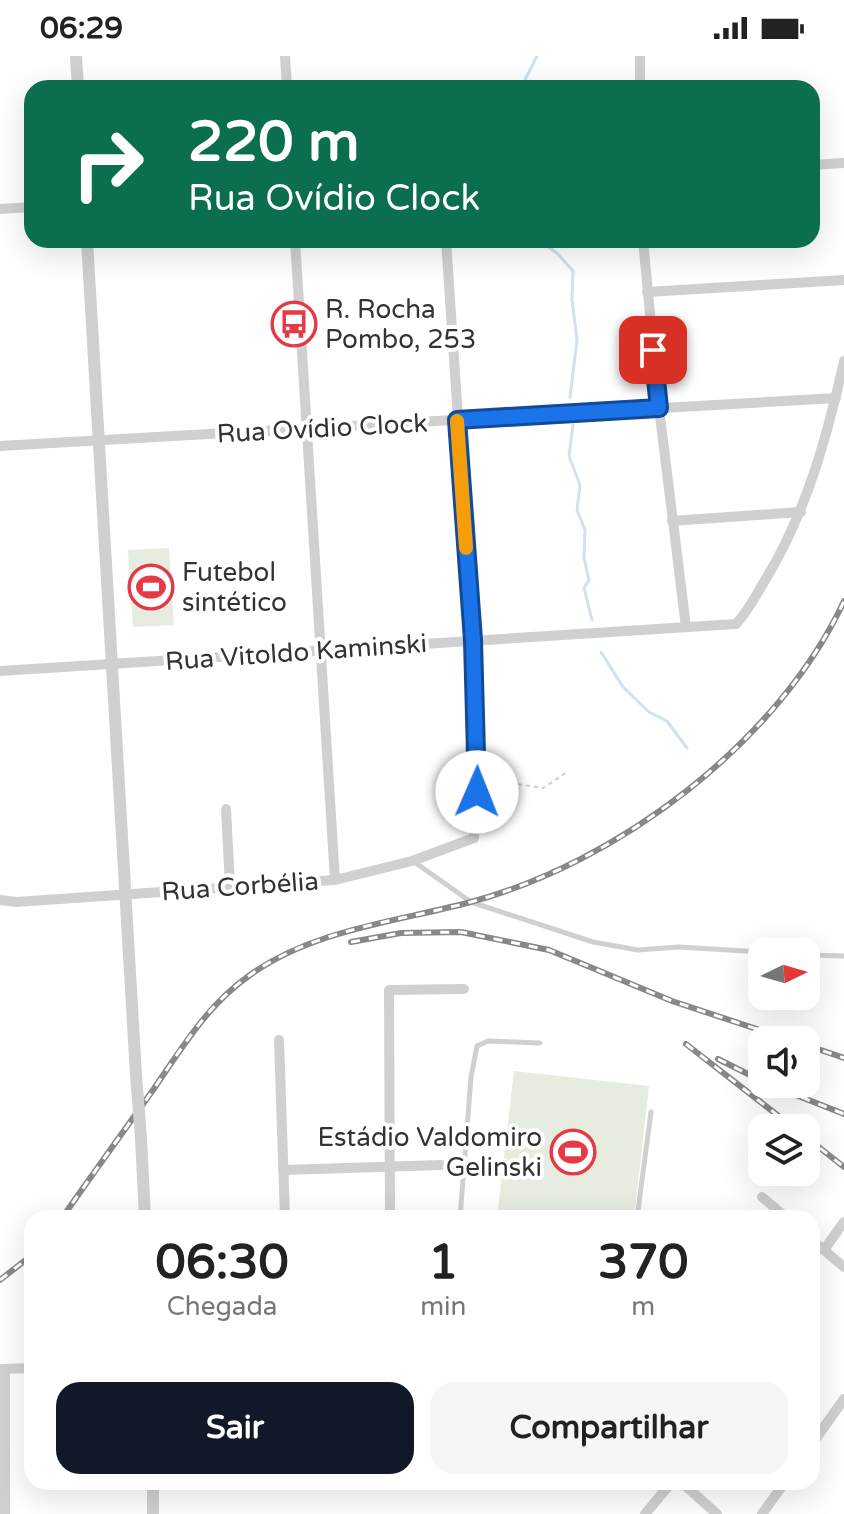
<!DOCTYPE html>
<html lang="pt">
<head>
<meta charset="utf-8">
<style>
  :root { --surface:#fff; --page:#f6f6f6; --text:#222; --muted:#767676; --accent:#111827 }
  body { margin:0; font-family:"Varela Round",sans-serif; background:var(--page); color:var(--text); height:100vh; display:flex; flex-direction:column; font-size:30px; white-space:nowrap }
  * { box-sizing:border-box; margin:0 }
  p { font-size:26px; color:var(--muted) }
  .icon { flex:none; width:44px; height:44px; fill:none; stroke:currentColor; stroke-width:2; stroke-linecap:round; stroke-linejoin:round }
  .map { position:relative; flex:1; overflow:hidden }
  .details { position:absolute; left:24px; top:1154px; width:796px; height:280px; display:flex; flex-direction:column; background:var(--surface); border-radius:24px; box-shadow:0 8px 32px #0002 }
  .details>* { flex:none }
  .guide { position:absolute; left:24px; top:24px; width:796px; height:168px; border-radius:24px; box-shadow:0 8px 32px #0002; background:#0b6e4f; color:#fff; overflow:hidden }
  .needle { width:52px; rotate:85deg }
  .tools { position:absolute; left:748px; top:882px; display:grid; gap:16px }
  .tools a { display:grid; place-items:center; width:72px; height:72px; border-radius:16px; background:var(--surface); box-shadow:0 8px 32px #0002; font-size:40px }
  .pin { position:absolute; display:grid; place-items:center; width:68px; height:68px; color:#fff; margin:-34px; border-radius:16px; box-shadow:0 4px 12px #0006 }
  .me { position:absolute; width:88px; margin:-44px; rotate:1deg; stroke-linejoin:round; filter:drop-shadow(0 0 6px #0008) }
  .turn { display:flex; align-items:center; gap:28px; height:168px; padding:0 32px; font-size:36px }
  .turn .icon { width:104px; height:104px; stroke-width:2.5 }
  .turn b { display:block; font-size:56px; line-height:68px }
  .eta { display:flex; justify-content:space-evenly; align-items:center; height:136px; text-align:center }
  .eta b { font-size:48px; font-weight:800; line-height:56px }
  .primary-button { display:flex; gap:16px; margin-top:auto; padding:16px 32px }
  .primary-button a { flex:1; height:92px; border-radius:24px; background:var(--accent); color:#fff; font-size:32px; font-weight:800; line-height:92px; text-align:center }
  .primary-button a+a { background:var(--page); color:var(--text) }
  .status { display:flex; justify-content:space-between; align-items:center; height:56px; padding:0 40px; background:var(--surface); direction:ltr }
  .status svg { height:22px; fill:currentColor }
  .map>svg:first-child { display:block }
</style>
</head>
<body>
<div class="status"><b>06:29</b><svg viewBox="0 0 49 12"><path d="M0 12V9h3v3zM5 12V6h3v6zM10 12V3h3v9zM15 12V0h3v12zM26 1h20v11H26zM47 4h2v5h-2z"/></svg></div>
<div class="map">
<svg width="844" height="1458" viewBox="0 0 844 1458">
  <rect width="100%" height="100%" fill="#fff"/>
  <!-- green -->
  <g fill="#e6ecdf">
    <polygon points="169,492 174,569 133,571 128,494"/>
    <polygon points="514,1015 649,1030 634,1162 497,1162"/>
  </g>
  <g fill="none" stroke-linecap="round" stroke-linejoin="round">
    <!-- stream -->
    <g stroke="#cfe2ee" stroke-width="3">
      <polyline points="521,32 537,0"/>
      <polyline points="538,184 557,197 573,215 572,244 577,284 570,341"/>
      <polyline points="573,369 569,400 580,429 577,454 585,474 584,502 589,524 584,532 592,564"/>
      <polyline points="601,596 623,631 649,656 667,665 687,692"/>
    </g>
    <!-- path -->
    <polyline stroke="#cdcdcd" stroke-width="2" stroke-dasharray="4 4" stroke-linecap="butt" points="488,717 517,728 543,732 567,716"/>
    <!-- service -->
    <g stroke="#d0d0d0" stroke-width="5">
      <polyline points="413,805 471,846 593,886 638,894 679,891 762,896"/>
      <polyline points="806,899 844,900"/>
      <polyline points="460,1162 471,1021 477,990 488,985 540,987"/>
      <polyline points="637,1162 651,1056"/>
    </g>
    <!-- minor -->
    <g stroke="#d0d0d0" stroke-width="10">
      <polyline points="285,0 287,32"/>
      <polyline points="640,32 640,0"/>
      <polyline points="812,109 844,107"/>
      <polyline points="0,153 32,151"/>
      <polyline points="295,184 335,824"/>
      <polyline points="643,184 659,352 686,571"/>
      <polyline points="647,236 844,224"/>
      <polyline points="0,390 836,342"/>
      <polyline points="672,465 801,456"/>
      <path d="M0,615L736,568C749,554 757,537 767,521C807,454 827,381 844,305"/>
      <polyline points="226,753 230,830"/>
      <polyline points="0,844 16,846 335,824 412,805 474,782 478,713 473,584 446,184"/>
      <polyline points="279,984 285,1162"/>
      <polyline points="283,1114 441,1109"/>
      <polyline points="762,1141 787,1162"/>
      <polyline points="390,1162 389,934 464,933"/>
      <polyline points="812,1184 844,1211"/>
      <polyline points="824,1194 844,1166"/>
      <polyline points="2,1313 32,1312"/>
      <polyline points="812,1388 844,1343"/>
      <polyline points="681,1426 717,1458"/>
      <polyline points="5,1458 5,1313"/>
      <polyline points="645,1458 672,1426"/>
      <polyline points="762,1458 785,1426"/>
    </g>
    <!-- tertiary -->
    <g stroke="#d0d0d0" stroke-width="12">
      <polyline points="76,0 78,32"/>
      <polyline points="87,184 136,1019"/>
      <polyline points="141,1082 145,1162"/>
      <polyline points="153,1426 153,1458"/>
    </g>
    <!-- rail casing -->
    <g stroke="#888" stroke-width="6">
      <g id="rail">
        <polyline points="351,886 401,877 461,876 549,894 672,945 790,984"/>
        <polyline points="686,988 794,1072"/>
        <polyline points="806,989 844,1002"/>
        <polyline points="718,1003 762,1025"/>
        <polyline points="768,1028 844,1058"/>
        <polyline points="806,1081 844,1111"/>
        <path d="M62,1162C92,1119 123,1076 153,1034C182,992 207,949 250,919C313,874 394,866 467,847C617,808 778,687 844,545"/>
        <polyline points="0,1224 32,1199"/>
      </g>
    </g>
    <!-- rail -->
    <use href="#rail" stroke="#fff" stroke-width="3" stroke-dasharray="9" stroke-linecap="butt"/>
    <!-- tertiary-bridge -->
    <polyline stroke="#d0d0d0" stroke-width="12" points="136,1019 141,1082"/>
  </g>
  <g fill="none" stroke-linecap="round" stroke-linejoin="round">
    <!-- route casing -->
    <g stroke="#114b97" stroke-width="20">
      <polyline id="route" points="477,736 473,584 457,364 659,352 653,294"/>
    </g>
    <!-- route -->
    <use href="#route" stroke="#1a73e8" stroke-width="14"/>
    <!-- slow -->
    <polyline stroke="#f59e0b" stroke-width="14" points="457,365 466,492"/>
  </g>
  <!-- icons -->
  <defs>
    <g id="bus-ring" transform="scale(2.3)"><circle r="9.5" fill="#fff" stroke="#e63946" stroke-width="1.5"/><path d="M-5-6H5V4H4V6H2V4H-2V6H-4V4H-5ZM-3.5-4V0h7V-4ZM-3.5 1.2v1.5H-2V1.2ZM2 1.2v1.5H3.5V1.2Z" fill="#e63946"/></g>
    <g id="stadium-ring" transform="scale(2.3)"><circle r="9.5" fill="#fff" stroke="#e63946" stroke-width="1.5"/><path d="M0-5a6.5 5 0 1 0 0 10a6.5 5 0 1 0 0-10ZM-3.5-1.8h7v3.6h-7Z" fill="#e63946"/></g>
  </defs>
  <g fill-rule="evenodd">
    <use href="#bus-ring" x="294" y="268"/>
    <use href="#stadium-ring" x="151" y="531"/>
    <use href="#stadium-ring" x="573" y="1096"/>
  </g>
  <g text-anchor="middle" stroke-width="8" stroke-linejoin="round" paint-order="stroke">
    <!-- poi labels -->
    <g font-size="26" fill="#333" stroke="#fff" text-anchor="start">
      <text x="325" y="262">R. Rocha<tspan x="325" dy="30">Pombo, 253</tspan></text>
      <text x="182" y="525">Futebol<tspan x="182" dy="30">sintético</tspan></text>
      <text x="542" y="1090" text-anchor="end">Estádio Valdomiro<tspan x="542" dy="30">Gelinski</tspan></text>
    </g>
    <!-- street labels -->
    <g font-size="26" fill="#333" stroke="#fff">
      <text transform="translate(322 372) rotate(-3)" y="9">Rua Ovídio Clock</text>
      <text transform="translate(296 596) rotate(-4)" y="9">Rua Vitoldo Kaminski</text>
      <text transform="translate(240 830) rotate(-4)" y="9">Rua Corbélia</text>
    </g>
  </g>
</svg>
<div class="tools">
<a><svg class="needle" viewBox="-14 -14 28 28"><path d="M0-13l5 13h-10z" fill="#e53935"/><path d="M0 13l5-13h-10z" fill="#767676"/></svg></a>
<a><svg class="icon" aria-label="sound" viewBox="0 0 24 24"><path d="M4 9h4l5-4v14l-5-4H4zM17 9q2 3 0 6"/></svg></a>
<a><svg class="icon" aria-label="layers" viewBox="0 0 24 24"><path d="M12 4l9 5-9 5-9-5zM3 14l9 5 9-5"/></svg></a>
</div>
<div class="pin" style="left:653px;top:294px;background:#d93025"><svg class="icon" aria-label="arrive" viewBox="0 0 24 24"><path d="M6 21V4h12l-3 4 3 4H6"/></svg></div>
<svg class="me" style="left:477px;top:736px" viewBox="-20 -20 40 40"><circle r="19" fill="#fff"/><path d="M0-13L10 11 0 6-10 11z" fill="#1a73e8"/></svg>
<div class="guide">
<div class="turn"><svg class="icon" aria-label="right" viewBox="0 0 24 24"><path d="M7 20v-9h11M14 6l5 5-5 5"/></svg><div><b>220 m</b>Rua Ovídio Clock</div></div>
</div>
<section class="details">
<div class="eta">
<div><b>06:30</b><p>Chegada</p></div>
<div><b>1</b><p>min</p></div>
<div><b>370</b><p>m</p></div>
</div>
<div class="primary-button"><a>Sair</a><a>Compartilhar</a></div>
</section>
</div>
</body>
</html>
